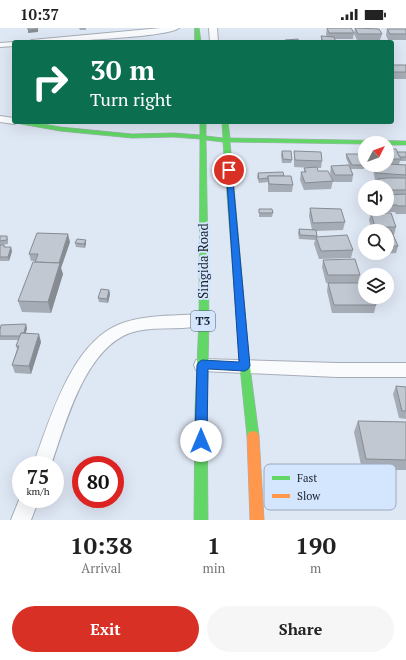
<!DOCTYPE html>
<html lang="en">
<head>
<meta charset="utf-8">
<style>
  :root { --surface:#fff; --page:#f6f6f6; --text:#222; --muted:#767676; --accent:#d93025 }
  body { margin:0; font-family:"PT Serif",serif; background:var(--page); color:var(--text); height:100vh; display:flex; flex-direction:column; font-size:15px; white-space:nowrap }
  * { box-sizing:border-box; margin:0 }
  p { font-size:13px; color:var(--muted) }
  .icon { flex:none; width:22px; height:22px; fill:none; stroke:currentColor; stroke-width:2; stroke-linecap:round; stroke-linejoin:round }
  .map { position:relative; height:492px; overflow:hidden }
  .sheet { display:flex; flex-direction:column; background:var(--surface); flex:1 }
  .sheet>* { flex:none }
  .guide { position:absolute; left:12px; top:12px; width:382px; height:84px; border-radius:4px; box-shadow:0 4px 16px #0002; background:#0b6e4f; color:#fff; overflow:hidden }
  .needle { width:26px; rotate:48deg }
  .buttons { position:absolute; left:358px; top:108px; display:grid; gap:8px }
  .buttons a { display:grid; place-items:center; width:36px; height:36px; border-radius:50%; background:var(--surface); box-shadow:0 4px 16px #0002; font-size:20px }
  .speed { position:absolute; left:12px; top:428px; display:flex; gap:8px; font-size:20px; font-weight:700; text-align:center }
  .speed>* { display:grid; place-content:center; width:52px; height:52px; border-radius:50%; background:var(--surface); box-shadow:0 4px 16px #0002; line-height:1 }
  .speed small { font-size:10px; font-weight:400 }
  .speed .limit { border:6px solid #d22; background:#fff; color:#111 }
  .pin { position:absolute; display:grid; place-items:center; width:34px; height:34px; color:#fff; margin:-17px; border:2px solid #fff; border-radius:50%; box-shadow:0 1px 4px #0007 }
  .me { position:absolute; width:44px; margin:-22px; rotate:0deg; stroke-linejoin:round; filter:drop-shadow(0 0 3px #0008) }
  .turn { display:flex; align-items:center; gap:14px; height:84px; padding:0 12px; font-size:18px }
  .turn .icon { width:52px; height:52px; stroke-width:2.5 }
  .turn b { display:block; font-size:28px; line-height:34px }
  .eta { display:flex; justify-content:space-evenly; align-items:center; height:68px; text-align:center }
  .eta b { font-size:24px; font-weight:700; line-height:28px }
  .primary-button { display:flex; gap:8px; margin-top:auto; padding:8px 12px }
  .primary-button a { flex:1; height:46px; border-radius:24px; background:var(--accent); color:#fff; font-size:16px; font-weight:700; line-height:46px; text-align:center }
  .primary-button a+a { background:var(--page); color:var(--text) }
  .status { display:flex; justify-content:space-between; align-items:center; height:28px; padding:0 20px; background:var(--surface); direction:ltr }
  .status svg { height:11px; fill:currentColor }
  .map>svg:first-child { display:block }
</style>
</head>
<body>
<div class="status"><b>10:37</b><svg viewBox="0 0 49 12"><path d="M0 12V9h3v3zM5 12V6h3v6zM10 12V3h3v9zM15 12V0h3v12zM26 1h20v11H26zM47 4h2v5h-2z"/></svg></div>
<div class="map">
<svg width="406" height="492" viewBox="0 0 406 492">
  <rect width="100%" height="100%" fill="#dee7f4"/>
  <g fill="none" stroke-linecap="round" stroke-linejoin="round">
    <!-- street casing -->
    <g stroke="#a6adb7" stroke-width="2">
      <g id="street">
        <path d="M161,0H179C167,10 50,14 28,14L32,12Z"/>
        <polygon points="209,0 217,0 218,14 210,14"/>
        <polygon points="14,14 14,18 0,19 0,15 14,14 16,14"/>
        <polygon points="0,88 14,90 14,94 18,94 14,96 0,94"/>
        <path d="M204,286L209,288L212,292L209,296C187,303 160,298 137,303C86,314 66,395 51,437H33C50,392 71,315 120,296C146,286 176,288 204,286Z"/>
        <polygon points="202,331 337,335 406,335 406,349 337,349 202,343 196,342 194,337 196,332"/>
        <polygon points="21,467 21,471 39,471 31,492 11,492"/>
      </g>
    </g>
    <!-- fast casing -->
    <g stroke="#a6adb7" stroke-width="1">
      <g id="fast">
        <polygon points="195,0 199,0 201,14 195,14"/>
        <polygon points="18,94 32,94 60,99 132,106 174,105 200,107 200,94 206,94 206,108 223,110 222,94 228,94 230,110 406,113 406,117 387,117 387,115 365,115 365,116 230,114 250,339 259,408 257,412 253,413 249,412 247,408 240,339 223,114 206,112 209,292 207,381 208,492 194,492 195,381 199,292 200,111 174,109 132,110 60,103 21,96"/>
      </g>
    </g>
    <!-- slow casing -->
    <g stroke="#a6adb7" stroke-width="1">
      <polygon id="slow" points="253,403 257,404 259,408 264,492 250,492 247,408 249,404"/>
    </g>
    <!-- street -->
    <use href="#street" fill="#fafbfd" fill-rule="evenodd"/>
    <!-- fast -->
    <use href="#fast" fill="#63d668" fill-rule="evenodd"/>
    <!-- slow -->
    <use href="#slow" fill="#ff974d" fill-rule="evenodd"/>
  </g>
  <!-- wall -->
  <g fill="#a6acb5">
    <polygon points="79,0 86,0 86,2 80,2"/>
    <polygon points="327,0 354,5 353,11 335,11 336,14 321,14 321,8 327,9 326,6"/>
    <polygon points="355,0 382,6 380,12 357,12 354,6"/>
    <polygon points="387,1 406,1 406,12 388,12 386,7"/>
    <polygon points="392,37 406,44 406,51 392,51"/>
    <polygon points="387,121 397,124 406,125 406,133 400,133 399,136 406,137 406,186 396,186 395,184 386,184 385,181 387,181 387,159 376,159 376,158 377,152 375,152 373,142 374,138 371,138 371,137 387,137"/>
    <polygon points="282,123 292,132 291,135 282,135 281,127"/>
    <polygon points="294,123 322,133 321,140 317,140 318,143 333,153 331,161 304,162 300,152 301,144 304,144 304,140 311,140 294,139"/>
    <polygon points="346,126 365,137 364,141 351,141 346,130"/>
    <polygon points="331,138 353,147 352,154 333,154 330,145"/>
    <polygon points="258,145 284,148 293,157 292,164 268,164 268,154 259,155 257,149"/>
    <polygon points="310,180 345,194 343,202 316,203 317,209 353,222 351,230 319,231 314,216 315,212 299,211 298,205 299,201 312,202 309,188"/>
    <polygon points="259,181 273,185 272,189 259,189"/>
    <polygon points="371,185 396,199 394,207 393,207 398,218 396,225 379,226 379,225 387,225 387,203 372,203 369,192"/>
    <polygon points="0,208 7,208 8,212 8,216 2,217 4,217 5,219 12,223 9,233 0,233"/>
    <polygon points="70,214 61,240 63,246 51,285 22,284 18,273 35,233 31,233 29,226"/>
    <polygon points="75,215 86,215 85,220 76,219"/>
    <polygon points="323,232 360,247 358,255 326,255 322,239"/>
    <polygon points="328,255 376,277 374,285 332,285 327,263"/>
    <polygon points="109,262 110,266 108,275 99,274 98,270"/>
    <polygon points="27,300 26,305 41,314 31,346 15,345 12,337 17,321 16,318 19,312 0,312 0,302"/>
    <polygon points="396,358 406,359 406,391 399,390 393,366"/>
    <polygon points="358,393 406,394 406,442 362,442 354,404"/>
  </g>
  <!-- shaded-wall -->
  <g fill="#878c93">
    <polygon points="38,1 38,4 28,5 28,2"/>
    <polygon points="68,206 70,214 61,240 63,246 51,285 48,274"/>
    <polygon points="86,212 86,215 85,220 84,216"/>
    <polygon points="11,219 12,223 9,233 8,229"/>
    <polygon points="109,262 110,266 108,275 107,271"/>
    <polygon points="26,296 27,300 24,311 23,307"/>
    <polygon points="39,306 41,314 31,346 29,338"/>
  </g>
  <!-- building -->
  <g fill="#c1c8d2" stroke="#878c93">
    <polygon points="28,0 37,0 38,1 28,2"/>
    <polygon points="327,0 351,0 354,5 329,5"/>
    <polygon points="355,0 379,1 382,6 358,6"/>
    <polygon points="387,1 406,1 406,6 390,6"/>
    <polygon points="321,8 334,9 336,14 323,14"/>
    <polygon points="298,11 299,14 285,14 285,12"/>
    <rect x="392" y="37" width="14" height="7"/>
    <polygon points="387,121 396,121 401,131 387,131"/>
    <polygon points="282,123 291,123 292,132 283,131"/>
    <polygon points="294,123 321,124 322,133 295,132"/>
    <polygon points="397,124 406,124 406,129 400,129"/>
    <polygon points="346,126 359,126 365,137 352,137"/>
    <polygon points="387,136 406,137 406,147 376,145 375,137 387,137"/>
    <polygon points="349,137 353,147 335,147 331,138"/>
    <polygon points="317,139 318,143 328,143 333,153 305,155 301,144 306,144 304,140"/>
    <polygon points="283,144 284,148 268,148 268,150 259,151 258,145"/>
    <polygon points="268,148 291,148 293,157 269,156"/>
    <polygon points="387,150 406,150 406,162 387,162 387,159 381,159 378,151"/>
    <polygon points="406,166 406,178 398,178 397,177 388,177 387,174 387,167"/>
    <polygon points="310,180 341,181 345,194 313,195"/>
    <polygon points="259,181 272,181 273,185 259,185"/>
    <polygon points="371,185 391,185 396,199 375,199"/>
    <polygon points="299,201 316,202 317,208 300,207"/>
    <polygon points="391,202 398,218 387,218 387,203 374,203"/>
    <polygon points="37,205 68,206 59,235 35,234 38,226 29,226"/>
    <polygon points="347,207 353,222 321,223 316,209"/>
    <polygon points="0,208 7,208 7,212 0,213"/>
    <polygon points="77,211 86,212 84,216 75,215"/>
    <polygon points="0,217 4,217 4,219 11,219 8,229 0,229"/>
    <polygon points="355,231 360,247 328,247 323,232"/>
    <polygon points="33,234 60,235 48,274 18,273"/>
    <polygon points="328,255 365,255 365,269 374,269 376,277 334,277"/>
    <polygon points="101,261 109,262 107,271 98,270"/>
    <polygon points="26,296 24,305 21,305 20,308 0,308 0,302 1,297"/>
    <polygon points="21,305 39,306 29,338 12,337 19,318 16,318"/>
    <polygon points="396,358 406,359 406,383 402,383"/>
    <polygon points="358,393 406,394 406,432 366,431"/>
  </g>
  <!-- route -->
  <polygon fill="#1a73e8" stroke="#114b97" points="226,140 229,140 232,142 250,338 248,341 245,343 208,341 207,413 205,416 201,418 197,416 195,413 197,337 199,334 202,332 239,334"/>
  <g text-anchor="middle" stroke-width="4" stroke-linejoin="round" paint-order="stroke">
    <!-- shield labels -->
    <rect fill="#d4e5fe" stroke="#515a68" stroke-width="1" x="191" y="283" width="24" height="20" rx="3"/>
    <g font-size="12" font-weight="bold" fill="#191f28">
      <text x="203" y="297">T3</text>
    </g>
    <!-- street labels -->
    <g font-size="13" fill="#191f28" stroke="#d4e5fe">
      <text transform="translate(203 233) rotate(-90)" y="5">Singida Road</text>
    </g>
  </g>
  <!-- legend -->
  <rect x="264" y="436" width="132" height="46" rx="6" fill="#d4e5fe" stroke="#9caabe" stroke-width="1"/>
  <rect x="272" y="448" width="18" height="4" fill="#63d668"/>
  <rect x="272" y="466" width="18" height="4" fill="#ff974d"/>
  <g font-size="11" fill="#191f28">
    <text x="297" y="454">Fast</text>
    <text x="297" y="472">Slow</text>
  </g>
</svg>
<div class="buttons">
<a><svg class="needle" viewBox="-14 -14 28 28"><path d="M0-13l5 13h-10z" fill="#e53935"/><path d="M0 13l5-13h-10z" fill="#767676"/></svg></a>
<a><svg class="icon" aria-label="sound" viewBox="0 0 24 24"><path d="M4 9h4l5-4v14l-5-4H4zM17 9q2 3 0 6"/></svg></a>
<a><svg class="icon" aria-label="search" viewBox="0 0 24 24"><circle cx="10" cy="10" r="6"/><path d="M15 15l6 6"/></svg></a>
<a><svg class="icon" aria-label="layers" viewBox="0 0 24 24"><path d="M12 4l9 5-9 5-9-5zM3 14l9 5 9-5"/></svg></a>
</div>
<div class="speed"><div>75<small>km/h</small></div><div class="limit">80</div></div>
<div class="pin" style="left:229px;top:142px;background:#d93025"><svg class="icon" aria-label="arrive" viewBox="0 0 24 24"><path d="M6 21V4h12l-3 4 3 4H6"/></svg></div>
<svg class="me" style="left:201px;top:413px" viewBox="-20 -20 40 40"><circle r="19" fill="#fff"/><path d="M0-13L10 11 0 6-10 11z" fill="#1a73e8"/></svg>
<div class="guide">
<div class="turn"><svg class="icon" aria-label="right" viewBox="0 0 24 24"><path d="M7 20v-9h11M14 6l5 5-5 5"/></svg><div><b>30 m</b>Turn right</div></div>
</div>
</div>
<section class="sheet">
<div class="eta">
<div><b>10:38</b><p>Arrival</p></div>
<div><b>1</b><p>min</p></div>
<div><b>190</b><p>m</p></div>
</div>
<div class="primary-button"><a>Exit</a><a>Share</a></div>
</section>
</body>
</html>
